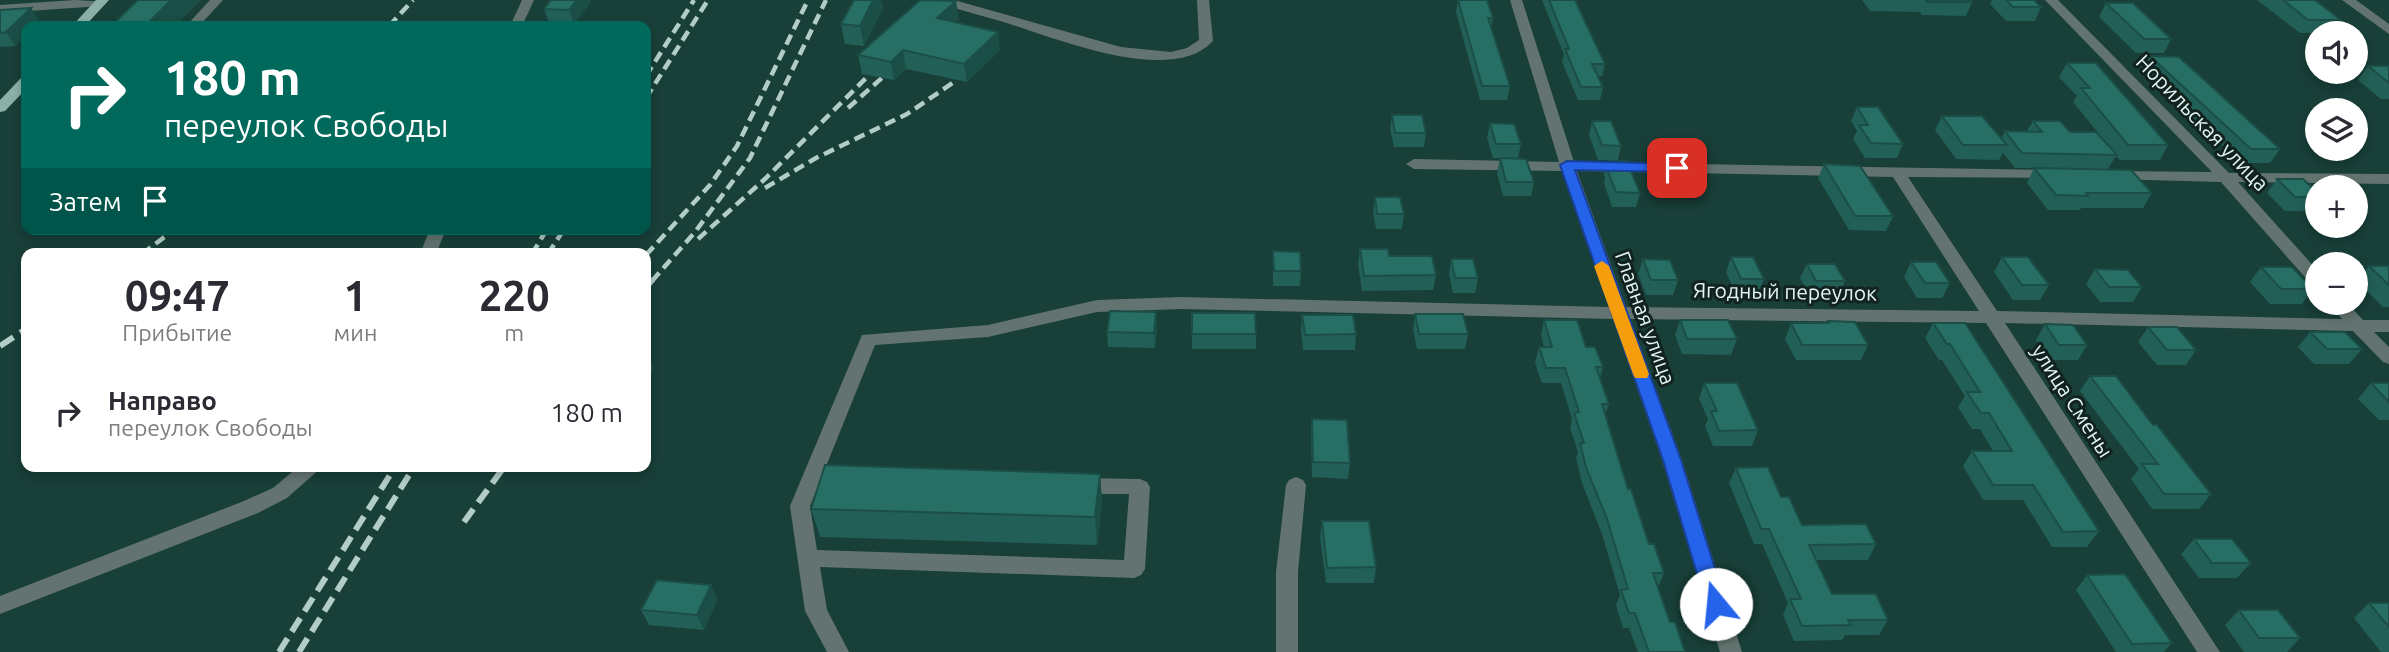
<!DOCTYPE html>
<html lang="ru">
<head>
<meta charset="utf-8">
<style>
  :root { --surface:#fff; --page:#f2f2f3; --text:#2b2b33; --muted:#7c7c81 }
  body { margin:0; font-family:Ubuntu,sans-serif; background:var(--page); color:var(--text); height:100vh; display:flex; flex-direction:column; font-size:26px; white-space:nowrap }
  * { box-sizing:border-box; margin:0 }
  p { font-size:23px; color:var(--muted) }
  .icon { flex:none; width:38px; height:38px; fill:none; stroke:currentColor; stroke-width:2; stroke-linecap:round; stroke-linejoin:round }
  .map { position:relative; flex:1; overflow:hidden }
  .details { position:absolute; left:21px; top:248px; width:630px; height:224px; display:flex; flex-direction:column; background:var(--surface); border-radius:14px; box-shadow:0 4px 10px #0003 }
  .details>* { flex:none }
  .top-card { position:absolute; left:21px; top:21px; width:630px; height:214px; border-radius:14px; box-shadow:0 4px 10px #0003; background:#00695c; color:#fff; overflow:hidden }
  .tools { position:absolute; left:2305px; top:21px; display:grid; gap:14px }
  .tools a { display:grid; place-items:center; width:63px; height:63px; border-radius:50%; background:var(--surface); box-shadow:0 4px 10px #0003; font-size:35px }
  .pin { position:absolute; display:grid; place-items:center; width:60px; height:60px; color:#fff; margin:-30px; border-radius:14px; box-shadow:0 4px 10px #0006 }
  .me { position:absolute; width:77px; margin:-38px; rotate:343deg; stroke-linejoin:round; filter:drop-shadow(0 0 5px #0008) }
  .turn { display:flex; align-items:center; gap:24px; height:147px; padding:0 28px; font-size:32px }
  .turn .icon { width:91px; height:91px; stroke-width:2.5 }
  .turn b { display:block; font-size:49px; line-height:60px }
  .then { display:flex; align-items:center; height:66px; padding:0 28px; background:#0003; gap:14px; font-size:26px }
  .eta { display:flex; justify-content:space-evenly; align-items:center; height:119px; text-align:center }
  .eta b { font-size:42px; font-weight:600; line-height:49px }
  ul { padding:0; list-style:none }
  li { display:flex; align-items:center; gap:21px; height:91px; padding:0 28px }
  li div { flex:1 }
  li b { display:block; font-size:26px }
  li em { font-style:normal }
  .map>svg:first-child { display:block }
</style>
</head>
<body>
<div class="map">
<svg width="2389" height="652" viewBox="0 0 2389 652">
  <rect width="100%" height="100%" fill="#183f38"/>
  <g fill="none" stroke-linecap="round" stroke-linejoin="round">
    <!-- minor -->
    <g fill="#637470" fill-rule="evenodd">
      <polygon points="75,0 107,2 101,6 0,13 0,5"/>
      <polygon points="210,0 223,0 199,26 186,26"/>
      <polygon points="522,0 534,0 522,26 510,26"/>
      <path d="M942,0H954L1121,47L1171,52L1187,48L1199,40L1197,0H1209L1213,41C1173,85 1063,41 1016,26C992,18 967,12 943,5Z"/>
      <path d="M1510,0H1522L1574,162L2055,170L2060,172L2063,175L2060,178L1908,177L1997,311L2342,319L2328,303H2347L2363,320H2389V332H2374L2389,347V364L2383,362L2353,331L2005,323L2220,652H2197L1986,323L1630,319L1682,460L1742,652H1720L1662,460L1613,319L1181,309L1097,312L988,337L875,345L810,506L817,550L1124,560L1129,494H1080L1073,491L1070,486L1073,481L1080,478L1140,479L1147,482L1150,487L1145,569L1141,575L1134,578L820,567L827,610L849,652H827L805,611L790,506L862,335L988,325L1097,300L1181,297L1609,307L1562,171L1414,169L1406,164L1414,159L1559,162ZM1577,171L1893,177L1979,311L1626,307Z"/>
      <polygon points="2045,0 2058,0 2229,173 2389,174 2389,184 2238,182 2317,270 2317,285 2311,284 2221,182 2109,179 2106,176 2109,173 2114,171 2212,172"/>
      <polygon points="2342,0 2356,0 2389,24 2389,34"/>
      <polygon points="430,229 446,229 436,254 420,254"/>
      <polygon points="298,467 322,467 287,498 258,513 0,614 0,596 244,501 273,488"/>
      <polygon points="1296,477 1303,480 1306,485 1298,572 1298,652 1276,652 1276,572 1286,485 1289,480"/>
    </g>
    <!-- major -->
    <g fill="#8cafa7" fill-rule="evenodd">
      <polygon points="96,0 109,0 85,26 72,26"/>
      <polygon points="26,77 26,89 5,111 0,112 0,100 21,78"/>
    </g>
    <!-- rail-far1 -->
    <g stroke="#b2ccc6" stroke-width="4.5" stroke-dasharray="11 6" stroke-linecap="butt">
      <polyline points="389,26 413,0"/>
      <polyline points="646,76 694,0"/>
      <polyline points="646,98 708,0"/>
      <polyline points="848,108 883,77"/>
      <polyline points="765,188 816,158 907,114 957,80"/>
      <polyline points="698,239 766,178 869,75"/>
      <polyline points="142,254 175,229"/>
      <polyline points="532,254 547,229"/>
      <polyline points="548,254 564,229"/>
      <polyline points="646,255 710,185 737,146 808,0"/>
      <polyline points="652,281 695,232 750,158 826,0"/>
    </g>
    <!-- rail -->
    <g stroke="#b2ccc6" stroke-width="6" stroke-dasharray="16 8" stroke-linecap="butt">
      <polyline points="646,287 653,279"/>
      <polyline points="0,346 26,329"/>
      <polyline points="464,522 504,467"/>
      <polyline points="279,652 395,467"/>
      <polyline points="299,652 414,467"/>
    </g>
  </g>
  <!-- wall -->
  <g fill="#225f56">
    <polygon points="551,0 590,0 591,2 574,23 549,23 544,9"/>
    <polygon points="854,0 881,0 883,8 864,46 845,44 841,24"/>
    <polygon points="1458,0 1493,18 1491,29 1510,86 1507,100 1480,100 1456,12"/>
    <polygon points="1542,0 1575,0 1605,64 1602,76 1598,76 1603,87 1600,100 1578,100 1562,62 1564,55"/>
    <polygon points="1862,0 1970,0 1972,2 1966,16 1922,15 1920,12 1870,11"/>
    <polygon points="1992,0 2034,0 2041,7 2035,21 2006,21 1990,4"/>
    <polygon points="2257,0 2315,0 2341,20 2333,33 2300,33"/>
    <polygon points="2106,3 2171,39 2164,53 2136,53 2099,17"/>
    <polygon points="31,8 40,22 26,26 26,35 15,46 0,47 0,10"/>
    <polygon points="959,19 955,22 1000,50 967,82 906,69 894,80 862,74 858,55"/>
    <polygon points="2150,56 2280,149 2270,163 2241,163 2142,70"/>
    <polygon points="2067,63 2168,145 2160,160 2120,160 2116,156 2108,169 2015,168 2003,153 1999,160 1956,159 1935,130 1942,116 2001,139 2005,131 2027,131 2033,121 2070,132 2109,146 2073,102 2077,96 2059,77"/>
    <polygon points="2368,66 2389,66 2389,99 2381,99 2358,80"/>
    <polygon points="1857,107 1903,144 1897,158 1865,158 1853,139 1857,131 1851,121"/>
    <polygon points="1392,115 1426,133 1424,147 1394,147 1390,129"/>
    <polygon points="1592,121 1621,146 1618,160 1598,160 1589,135"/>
    <polygon points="1490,123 1521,144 1518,158 1534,182 1531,196 1503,196 1497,173 1500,158 1511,158 1493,158 1487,138"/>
    <polygon points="1608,161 1640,193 1636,207 1612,207 1604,183 1605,178 1604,175"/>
    <polygon points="1824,164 1893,216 1886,231 1849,230 1818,178"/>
    <polygon points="2034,168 2152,193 2143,208 2081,208 2080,210 2048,210 2027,183"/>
    <polygon points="2277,179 2317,192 2317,203 2311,211 2285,211 2267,193"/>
    <polygon points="1375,197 1404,214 1402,229 1376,229 1373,212"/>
    <polygon points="1360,249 1436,275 1433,290 1362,291 1358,264"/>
    <polygon points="1273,251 1301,271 1300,286 1273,286"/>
    <polygon points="1731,257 1764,279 1758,294 1736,294 1726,272"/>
    <polygon points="2002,257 2049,285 2040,300 2013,300 1994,272"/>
    <polygon points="1451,259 1478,278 1475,293 1453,293 1449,274"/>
    <polygon points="1643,259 1678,280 1673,295 1646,295 1638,274"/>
    <polygon points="1911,262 1950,283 1942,298 1917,298 1904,277"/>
    <polygon points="1807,264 1845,281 1839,296 1810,296 1800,278"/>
    <polygon points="2369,266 2389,266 2389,307 2383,307 2357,281"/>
    <polygon points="2261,267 2313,289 2302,304 2270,304 2250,282"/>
    <polygon points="2095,269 2142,287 2133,302 2100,302 2086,284"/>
    <polygon points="1156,312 1157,328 1155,348 1108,347 1107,332"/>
    <polygon points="1192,313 1256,334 1256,349 1192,349"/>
    <polygon points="1415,314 1468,334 1465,349 1417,349 1413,329"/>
    <polygon points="1302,315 1356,334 1355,350 1303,350 1301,330"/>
    <polygon points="1544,320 1586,347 1603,367 1600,378 1609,404 1605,414 1628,489 1649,544 1664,573 1658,587 1670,622 1685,652 1638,652 1629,628 1623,628 1616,605 1620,595 1602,534 1582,483 1576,458 1578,452 1570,428 1572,419 1561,383 1542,383 1535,363 1539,347 1544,347 1541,335"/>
    <polygon points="1680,320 1737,339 1731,355 1682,354 1675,335"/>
    <polygon points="1828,321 1868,345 1861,360 1796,360 1785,339 1791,323 1827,323"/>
    <polygon points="1933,323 2099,531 2087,547 2052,547 2023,500 1983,500 1963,466 1972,451 1993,451 1980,429 1972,429 1958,407 1965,396 1942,360 1939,360 1925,338"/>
    <polygon points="2045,324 2087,345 2078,360 2050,360 2036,340"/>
    <polygon points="2148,327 2196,350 2186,365 2157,365 2138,342"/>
    <polygon points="2310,332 2362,349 2349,364 2314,364 2298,347"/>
    <polygon points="2090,376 2153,425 2211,494 2199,509 2152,509 2131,479 2139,469 2080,391"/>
    <polygon points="1704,383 1758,430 1752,446 1713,446 1705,426 1708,419 1699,399"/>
    <polygon points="2371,383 2389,383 2389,420 2379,420 2358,399"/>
    <polygon points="1312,419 1350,463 1348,479 1312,477 1311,434"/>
    <polygon points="1736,468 1781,497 1802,525 1876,544 1868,560 1816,560 1832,594 1888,620 1879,635 1845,635 1842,640 1794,641 1783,615 1788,603 1762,544 1754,544 1729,483"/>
    <polygon points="1100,474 1102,502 1097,545 820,537 811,509"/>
    <polygon points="1322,521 1376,567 1374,583 1326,583 1320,537"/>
    <polygon points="2194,539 2251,563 2237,578 2199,578 2181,554"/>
    <polygon points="2087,575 2172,643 2164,652 2116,652 2076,590"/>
    <polygon points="711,585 717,600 704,630 649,625 641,610"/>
    <polygon points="2369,603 2389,603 2389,652 2381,652 2354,618"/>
    <polygon points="2239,610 2300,638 2287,652 2244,652 2225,625"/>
  </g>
  <!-- shaded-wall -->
  <g fill="#1b4e46">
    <polygon points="171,0 201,0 175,26 145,26"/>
    <polygon points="577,0 590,0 591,2 574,23 569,10"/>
    <polygon points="873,0 881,0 883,8 864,46 860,26"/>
    <polygon points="956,1 959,19 940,37 937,18"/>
    <polygon points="31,8 40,22 36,26 26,26 26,35 15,46 6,32"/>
    <polygon points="998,32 1000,50 967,82 964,64"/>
    <polygon points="903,50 906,69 894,80 891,62"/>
    <polygon points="1156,312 1157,328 1155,348 1154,333"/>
    <polygon points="648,353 654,369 646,382 646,357"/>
    <polygon points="1100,474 1102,502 1097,545 1095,517"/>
    <polygon points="711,585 717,600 704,630 697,615"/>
  </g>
  <!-- building -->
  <g fill="#276f64" stroke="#1b4e46" stroke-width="2">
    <polygon points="138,0 171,0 145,26 111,26"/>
    <polygon points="551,0 577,0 569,10 544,9"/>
    <polygon points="854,0 873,0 860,26 841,24"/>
    <polygon points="920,0 956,1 937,18 998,32 964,64 903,50 891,62 858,55"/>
    <polygon points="1458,0 1487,0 1493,18 1488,18 1510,86 1482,86"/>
    <polygon points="1549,0 1575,0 1605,64 1592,64 1603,87 1581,87 1565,49 1569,49"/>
    <polygon points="1926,0 1970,0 1972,2 1927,2"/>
    <polygon points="2006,0 2034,0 2041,7 2013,7"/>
    <polygon points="2283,0 2315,0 2341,20 2308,20"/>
    <polygon points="2106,3 2133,3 2171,39 2144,39"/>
    <polygon points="31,8 6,32 0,33 0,10"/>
    <polygon points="2150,56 2179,57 2280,149 2251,149"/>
    <polygon points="2067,63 2096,63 2168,145 2128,145 2081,88 2090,88"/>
    <polygon points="2368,66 2389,66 2389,83"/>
    <polygon points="1857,107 1878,107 1903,144 1871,143 1859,125 1868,125"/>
    <polygon points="1392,115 1422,115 1426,133 1395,133"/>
    <polygon points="1942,116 1982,116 2007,145 1963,145"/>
    <polygon points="1592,121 1611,121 1621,146 1602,145"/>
    <polygon points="2033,121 2060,121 2070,132 2096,132 2117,155 2022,153 2005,131 2042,132"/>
    <polygon points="1490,123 1514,124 1521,144 1496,144"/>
    <polygon points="1500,158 1526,159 1534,182 1506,182"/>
    <polygon points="1608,161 1627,161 1640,193 1616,192 1607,169 1611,169"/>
    <polygon points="1824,164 1860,166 1893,216 1855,216"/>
    <polygon points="2034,168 2131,170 2152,193 2086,193 2088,196 2056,195"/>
    <polygon points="2277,179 2303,179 2317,192 2317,197 2295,197"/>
    <polygon points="1375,197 1400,197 1404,214 1377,214"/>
    <polygon points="1360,249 1388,249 1389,256 1432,256 1436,275 1364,276"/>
    <polygon points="1273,251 1300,252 1301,271 1274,271"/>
    <polygon points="1731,257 1753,257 1764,279 1741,279"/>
    <polygon points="2002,257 2028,257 2049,285 2022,285"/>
    <polygon points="1451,259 1473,259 1478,278 1455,278"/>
    <polygon points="1643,259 1670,260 1678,280 1651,280"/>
    <polygon points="1911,262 1936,262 1950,283 1925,283"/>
    <polygon points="1807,264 1835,264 1845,281 1816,281"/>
    <polygon points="2369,266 2389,266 2389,285"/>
    <polygon points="2261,267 2292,267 2313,289 2281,289"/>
    <polygon points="2095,269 2128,270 2142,287 2109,287"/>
    <polygon points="1110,311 1156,312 1154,333 1107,332"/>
    <polygon points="1192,313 1255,313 1256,334 1192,334"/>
    <polygon points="1415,314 1463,314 1468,334 1419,334"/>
    <polygon points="1302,315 1353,315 1356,334 1305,335"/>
    <polygon points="1544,320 1577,320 1586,347 1595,347 1603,367 1596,367 1609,404 1602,404 1628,489 1631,489 1649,544 1654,544 1664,573 1653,573 1670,622 1675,622 1685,652 1649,652 1635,613 1629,613 1621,590 1628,589 1607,519 1586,467 1580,443 1584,443 1574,413 1579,412 1565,368 1546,368 1539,347 1552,347"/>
    <polygon points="1680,320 1728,320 1737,339 1687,339"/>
    <polygon points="1828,321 1855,322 1868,345 1802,345 1791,323 1829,323"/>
    <polygon points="1933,323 1965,323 2099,531 2063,532 2033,485 1993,485 1972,451 2012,451 1989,413 1981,413 1967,392 1980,392 1950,344 1947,344"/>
    <polygon points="2045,324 2073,325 2087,345 2059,345"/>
    <polygon points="2148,327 2177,327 2196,350 2167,350"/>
    <polygon points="2310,332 2345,332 2362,349 2327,349"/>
    <polygon points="2090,376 2116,376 2153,425 2157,425 2211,494 2164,494 2142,464 2158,464"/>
    <polygon points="1704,383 1737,383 1758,430 1719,431 1711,411 1717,411"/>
    <polygon points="2371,383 2389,383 2389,402"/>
    <polygon points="1312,419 1347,420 1350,463 1313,462"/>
    <polygon points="825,465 1100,474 1095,517 811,509"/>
    <polygon points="1768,467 1781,497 1789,497 1802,525 1866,524 1876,544 1809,545 1832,594 1876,594 1888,620 1848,620 1851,625 1802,626 1790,599 1801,599 1769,529 1761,529 1736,468"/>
    <polygon points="1322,521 1369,521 1376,567 1327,568"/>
    <polygon points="2194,539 2232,539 2251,563 2212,563"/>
    <polygon points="2125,574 2172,643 2132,644 2087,575"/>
    <polygon points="657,580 711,585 697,615 641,610"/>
    <polygon points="2369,603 2389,603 2389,627"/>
    <polygon points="2239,610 2278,610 2300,638 2259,638"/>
  </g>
  <!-- route -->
  <polygon fill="#2563eb" stroke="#184099" stroke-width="2" points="1567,161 1677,164 1684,168 1677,172 1575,170 1681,460 1726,604 1723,610 1716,612 1709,610 1706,604 1663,460 1560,165"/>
  <!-- slow -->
  <polygon fill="#f59e0b" points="1602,261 1609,266 1649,374 1647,378 1635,378 1633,374 1594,266"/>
  <g text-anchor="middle" stroke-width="6" stroke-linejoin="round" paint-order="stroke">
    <!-- street labels -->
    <g font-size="21" fill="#e2f7f2" stroke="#12221f">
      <text transform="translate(2202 123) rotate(46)" y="7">Норильская улица</text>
      <text transform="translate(1785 292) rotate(1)" y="7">Ягодный переулок</text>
      <text transform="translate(1645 318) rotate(70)" y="7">Главная улица</text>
      <text transform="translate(2072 401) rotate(57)" y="7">улица Смены</text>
    </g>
  </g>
</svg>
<div class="tools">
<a><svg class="icon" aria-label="sound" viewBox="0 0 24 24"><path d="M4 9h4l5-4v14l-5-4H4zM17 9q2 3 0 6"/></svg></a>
<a><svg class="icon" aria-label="layers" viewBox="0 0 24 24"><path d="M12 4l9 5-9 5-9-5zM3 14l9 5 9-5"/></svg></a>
<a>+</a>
<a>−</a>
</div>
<div class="pin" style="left:1677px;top:168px;background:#d93025"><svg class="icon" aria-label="arrive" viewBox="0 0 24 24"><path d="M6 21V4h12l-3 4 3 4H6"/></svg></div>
<svg class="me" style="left:1716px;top:604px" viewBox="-20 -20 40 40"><circle r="19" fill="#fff"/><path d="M0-13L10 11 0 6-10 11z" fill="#2563eb"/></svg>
<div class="top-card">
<div class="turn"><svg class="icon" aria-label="right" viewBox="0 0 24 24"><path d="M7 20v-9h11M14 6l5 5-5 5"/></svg><div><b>180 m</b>переулок Свободы</div></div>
<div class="then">Затем<svg class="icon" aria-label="arrive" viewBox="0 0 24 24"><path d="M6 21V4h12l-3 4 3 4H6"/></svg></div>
</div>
<section class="details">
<div class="eta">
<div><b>09:47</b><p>Прибытие</p></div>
<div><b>1</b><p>мин</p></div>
<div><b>220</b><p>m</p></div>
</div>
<ul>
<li><svg class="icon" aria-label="right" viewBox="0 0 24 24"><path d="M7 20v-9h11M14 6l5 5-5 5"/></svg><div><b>Направо</b><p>переулок Свободы</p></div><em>180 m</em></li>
</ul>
</section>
</div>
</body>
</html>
